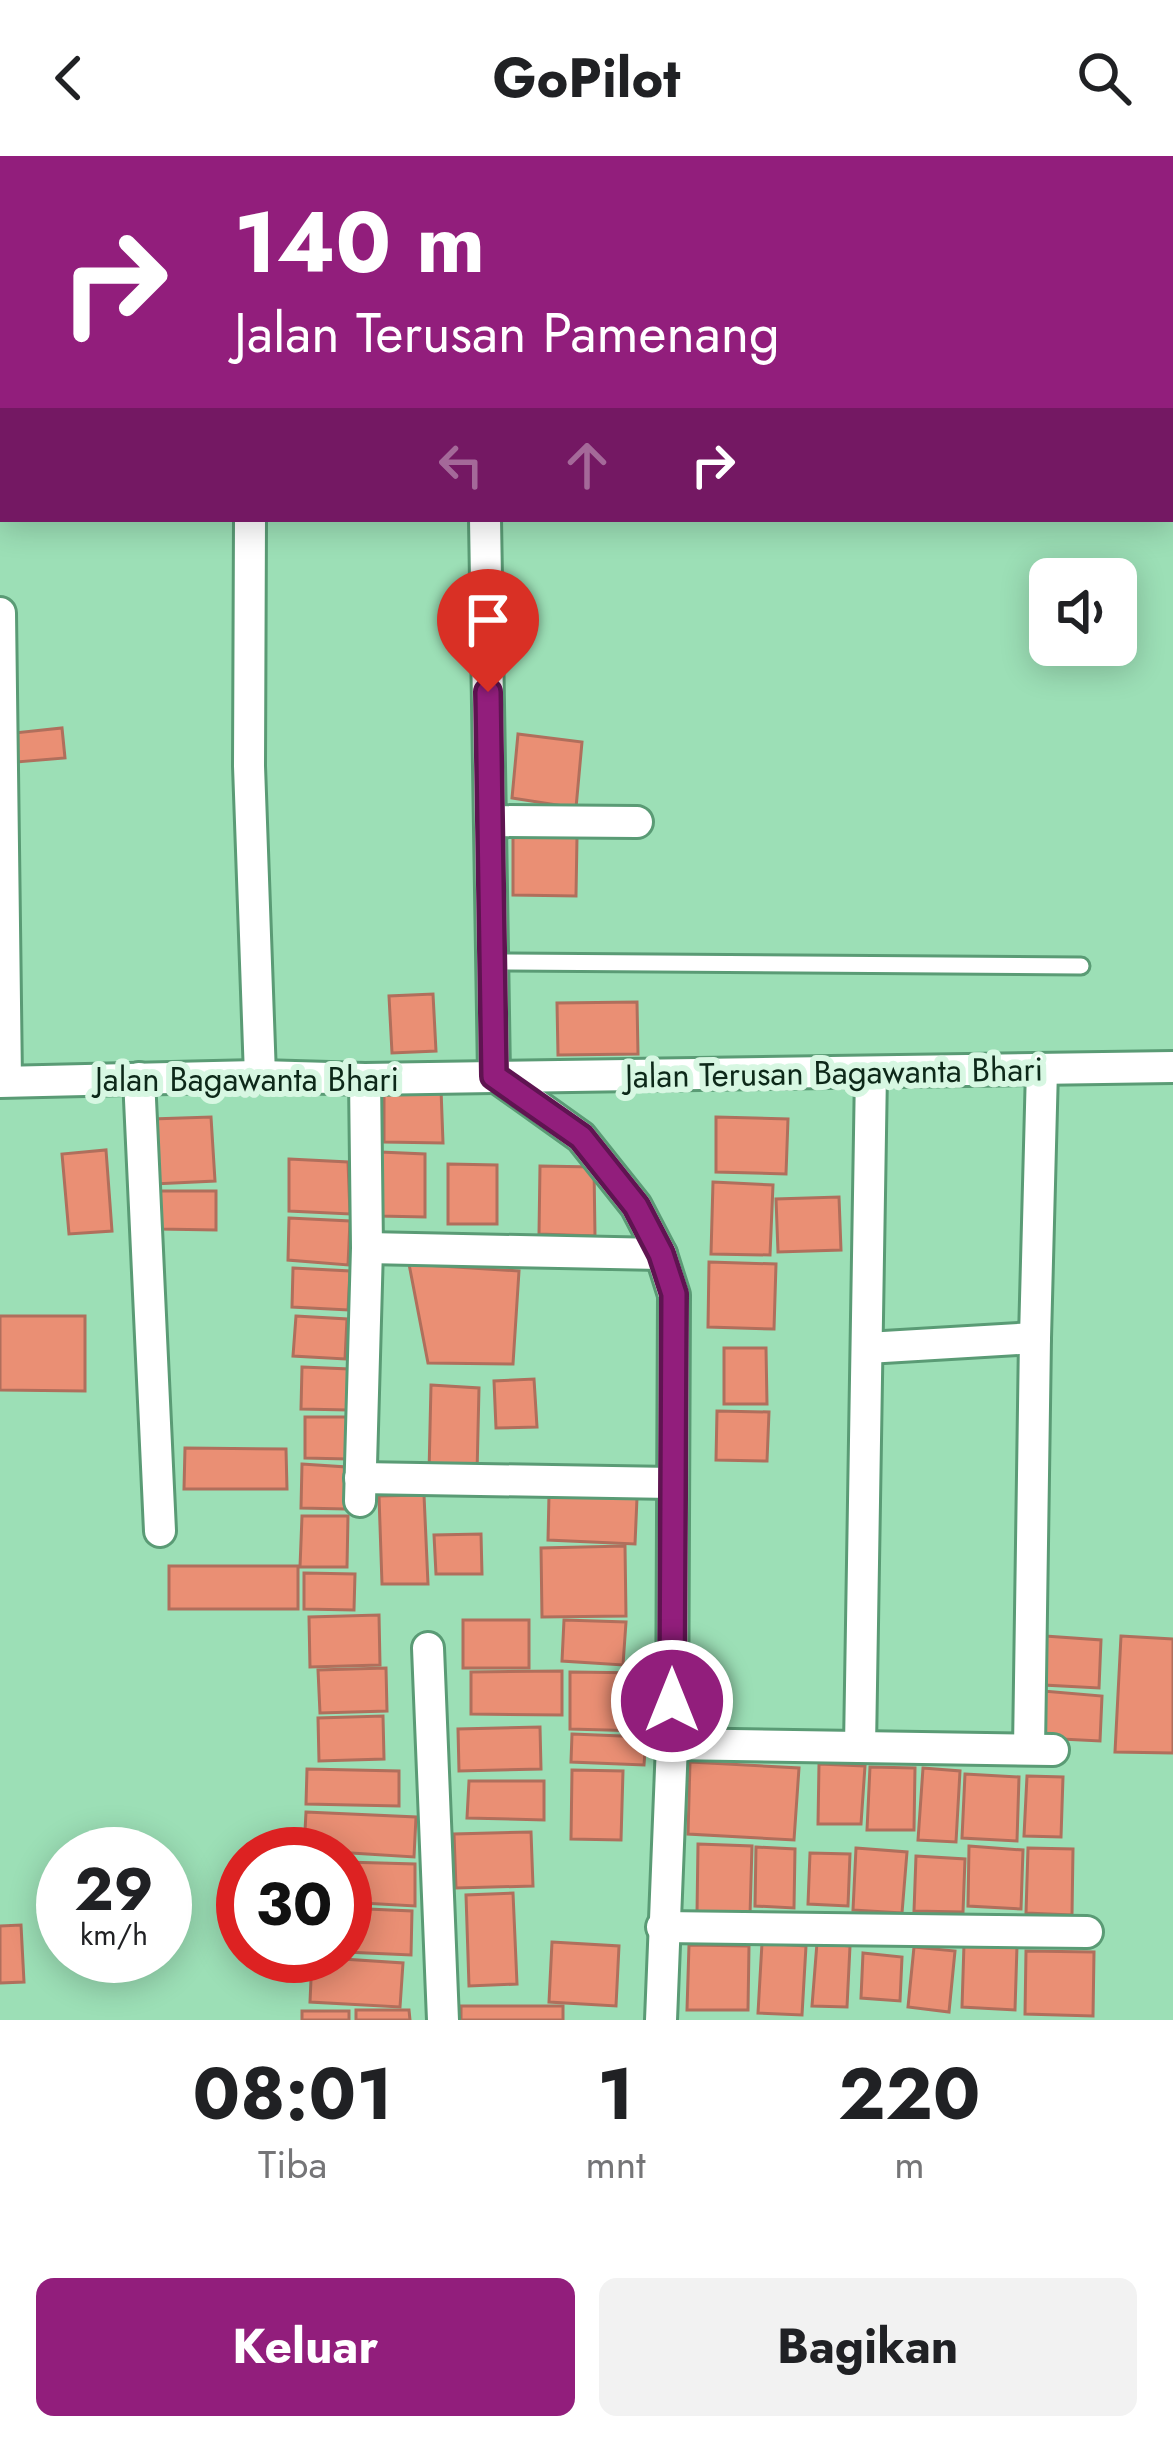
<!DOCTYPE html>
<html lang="id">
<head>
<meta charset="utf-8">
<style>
  :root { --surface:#fff; --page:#f2f2f2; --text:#202124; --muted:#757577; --accent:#921e7c }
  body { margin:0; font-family:Jost,sans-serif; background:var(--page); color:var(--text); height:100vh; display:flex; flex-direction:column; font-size:45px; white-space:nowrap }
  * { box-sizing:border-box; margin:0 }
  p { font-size:39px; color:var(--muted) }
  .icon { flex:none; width:66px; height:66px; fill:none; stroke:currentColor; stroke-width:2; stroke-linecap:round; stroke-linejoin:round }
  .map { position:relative; height:1864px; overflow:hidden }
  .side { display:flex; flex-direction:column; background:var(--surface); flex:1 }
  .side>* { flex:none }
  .guide { position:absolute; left:0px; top:0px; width:1173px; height:366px; box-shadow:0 6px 30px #0003; background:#921e7c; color:#fff; overflow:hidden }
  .fabs { position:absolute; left:1029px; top:402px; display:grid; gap:24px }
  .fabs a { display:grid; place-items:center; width:108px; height:108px; border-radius:18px; background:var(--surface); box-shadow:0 6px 30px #0003; font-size:60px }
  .speed { position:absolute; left:36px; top:1671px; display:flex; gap:24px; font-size:60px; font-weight:700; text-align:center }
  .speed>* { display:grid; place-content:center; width:156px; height:156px; border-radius:50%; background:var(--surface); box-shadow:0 6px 30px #0003; line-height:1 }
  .speed small { font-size:30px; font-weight:400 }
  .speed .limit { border:18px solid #d22; background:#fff; color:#111 }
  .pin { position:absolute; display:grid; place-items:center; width:102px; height:102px; color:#fff; margin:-123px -51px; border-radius:50% 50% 50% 0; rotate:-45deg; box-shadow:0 0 12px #0007 }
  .pin .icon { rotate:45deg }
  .me { position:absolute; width:132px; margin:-66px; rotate:0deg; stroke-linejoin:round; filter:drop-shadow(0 0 9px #0008) }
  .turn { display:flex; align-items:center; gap:42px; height:252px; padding:0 36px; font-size:54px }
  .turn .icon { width:156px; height:156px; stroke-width:2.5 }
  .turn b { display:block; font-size:84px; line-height:102px }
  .lanes { display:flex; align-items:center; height:114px; padding:0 36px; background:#0003; justify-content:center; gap:60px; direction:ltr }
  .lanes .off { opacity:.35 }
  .eta { display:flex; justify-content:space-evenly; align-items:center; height:204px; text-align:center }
  .eta b { font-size:72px; font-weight:700; line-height:84px }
  .button { display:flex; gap:24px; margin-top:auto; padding:24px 36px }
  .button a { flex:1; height:138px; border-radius:18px; background:var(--accent); color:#fff; font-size:48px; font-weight:700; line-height:138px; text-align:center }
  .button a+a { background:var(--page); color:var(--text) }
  header { display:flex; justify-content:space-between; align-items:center; height:156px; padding:0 36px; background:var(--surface); font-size:54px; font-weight:700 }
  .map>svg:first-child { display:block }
</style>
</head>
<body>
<header><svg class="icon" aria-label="back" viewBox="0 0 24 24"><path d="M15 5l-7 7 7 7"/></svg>GoPilot<svg class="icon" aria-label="search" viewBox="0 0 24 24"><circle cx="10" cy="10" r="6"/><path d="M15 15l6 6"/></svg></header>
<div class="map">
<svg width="1173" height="1864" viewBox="0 0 1173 1864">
  <rect width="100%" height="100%" fill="#9cdfb6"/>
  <!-- building -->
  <g fill="#ea8f74" stroke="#b06f5c" stroke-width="3">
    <polygon points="62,572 65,602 17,606 14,577"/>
    <polygon points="518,578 582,586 576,652 512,642"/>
    <polygon points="513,680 577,681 576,740 513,739"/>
    <polygon points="433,838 436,895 392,897 389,840"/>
    <polygon points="637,846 638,898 558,899 557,847"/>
    <polygon points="384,932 441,933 443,987 384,986"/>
    <polygon points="211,961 215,1025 154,1028 152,963"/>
    <polygon points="716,961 788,963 786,1018 716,1016"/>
    <polygon points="106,994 112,1075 69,1078 62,998"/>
    <polygon points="380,996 425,998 425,1061 379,1060"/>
    <polygon points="289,1003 348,1006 350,1058 289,1055"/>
    <polygon points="448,1008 497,1009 497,1068 448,1068"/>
    <polygon points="540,1010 594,1011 595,1080 539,1078"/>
    <polygon points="713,1026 773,1029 770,1099 711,1098"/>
    <polygon points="159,1035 216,1035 216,1074 159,1073"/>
    <polygon points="839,1041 841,1094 778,1096 776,1043"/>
    <polygon points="289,1062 350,1065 348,1109 288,1104"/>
    <polygon points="709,1106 776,1108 774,1173 708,1171"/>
    <polygon points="409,1108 519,1115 513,1208 428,1207"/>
    <polygon points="293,1112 350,1115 348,1154 292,1151"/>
    <polygon points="0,1160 85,1160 85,1235 0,1234"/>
    <polygon points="296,1160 347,1163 345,1203 293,1200"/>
    <polygon points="724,1192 766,1192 767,1248 724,1248"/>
    <polygon points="302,1211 349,1213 348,1254 301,1253"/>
    <polygon points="534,1223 537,1271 496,1272 494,1225"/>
    <polygon points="431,1229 479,1232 477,1318 429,1317"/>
    <polygon points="717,1255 769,1256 767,1305 716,1304"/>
    <polygon points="305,1261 348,1261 348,1303 305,1302"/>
    <polygon points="185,1292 286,1293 287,1333 184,1333"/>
    <polygon points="302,1308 346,1311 345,1353 301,1352"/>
    <polygon points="424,1339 428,1428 382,1428 379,1340"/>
    <polygon points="549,1339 637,1342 635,1388 548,1384"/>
    <polygon points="302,1360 348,1360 347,1411 300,1411"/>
    <polygon points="481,1378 482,1418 436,1418 434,1379"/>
    <polygon points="625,1390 626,1460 542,1461 541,1392"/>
    <rect x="169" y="1410" width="129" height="43"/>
    <polygon points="304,1417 355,1418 354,1454 304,1453"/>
    <polygon points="379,1459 380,1509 310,1511 309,1461"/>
    <rect x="463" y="1464" width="66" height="48"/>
    <polygon points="564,1464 626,1466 623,1509 562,1505"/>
    <polygon points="1045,1480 1101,1484 1099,1532 1044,1529"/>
    <polygon points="1121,1480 1173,1483 1173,1597 1115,1596"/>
    <polygon points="386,1512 387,1555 320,1557 318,1514"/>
    <polygon points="562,1515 562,1559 471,1558 471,1516"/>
    <polygon points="570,1516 644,1517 643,1575 570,1573"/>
    <polygon points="1043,1535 1102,1540 1100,1585 1042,1582"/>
    <polygon points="383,1560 384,1603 319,1605 318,1562"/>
    <polygon points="540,1571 541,1613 459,1615 458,1573"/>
    <polygon points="572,1578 646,1581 644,1609 571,1606"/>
    <polygon points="690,1606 799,1612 794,1684 688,1678"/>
    <polygon points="819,1608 865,1610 861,1668 818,1668"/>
    <polygon points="870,1611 915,1612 914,1674 867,1674"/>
    <polygon points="923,1612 960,1615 956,1686 918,1684"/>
    <polygon points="307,1613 399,1615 399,1650 306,1648"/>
    <polygon points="572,1614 623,1615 621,1684 571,1683"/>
    <polygon points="965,1618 1019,1621 1017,1685 962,1682"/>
    <polygon points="1027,1620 1063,1621 1061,1681 1024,1680"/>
    <polygon points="469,1625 544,1625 544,1664 467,1662"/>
    <polygon points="306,1656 416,1661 414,1701 304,1694"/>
    <polygon points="531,1676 533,1730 456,1732 454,1678"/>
    <polygon points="698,1688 752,1690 750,1759 697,1758"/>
    <polygon points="969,1690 1023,1694 1021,1753 968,1750"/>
    <polygon points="756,1691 795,1693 794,1752 755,1750"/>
    <polygon points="856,1692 907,1696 902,1757 853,1754"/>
    <polygon points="1028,1692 1073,1693 1072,1759 1026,1757"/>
    <polygon points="810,1697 850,1698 848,1750 808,1748"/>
    <polygon points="916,1700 965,1703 963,1756 914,1755"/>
    <polygon points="345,1706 415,1708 415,1750 345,1746"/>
    <polygon points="513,1737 517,1828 469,1830 466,1739"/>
    <polygon points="345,1752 412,1755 411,1799 345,1796"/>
    <polygon points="21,1769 24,1826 0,1827 0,1770"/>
    <polygon points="552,1786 619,1790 616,1850 549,1846"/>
    <polygon points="762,1787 806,1790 802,1859 758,1857"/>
    <polygon points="817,1787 850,1790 847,1851 812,1850"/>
    <polygon points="964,1788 1017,1790 1015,1854 962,1851"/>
    <polygon points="689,1789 749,1790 748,1854 687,1854"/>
    <polygon points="914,1791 955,1795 949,1856 908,1851"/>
    <polygon points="1026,1795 1094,1796 1093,1860 1025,1858"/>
    <polygon points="863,1797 902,1801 900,1845 861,1842"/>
    <polygon points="312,1801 403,1807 400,1851 310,1846"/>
    <rect x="461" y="1850" width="102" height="14"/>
    <polygon points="356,1854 409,1854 410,1864 356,1864"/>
    <rect x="302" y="1855" width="47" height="9"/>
  </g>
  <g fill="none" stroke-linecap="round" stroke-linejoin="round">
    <!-- service casing -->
    <g stroke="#5a9b75" stroke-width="21">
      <polyline id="service" points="492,806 1081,810"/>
    </g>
    <!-- minor casing -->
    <g stroke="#5a9b75" stroke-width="36">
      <g id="minor">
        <polyline points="142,0 142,3"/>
        <polyline points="476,0 476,3"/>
        <polyline points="0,206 3,206"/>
        <polyline points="250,363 249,610 260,920"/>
        <polyline points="485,363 494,919"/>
        <polyline points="0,457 6,925"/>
        <polyline points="490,665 637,666"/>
        <polyline points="494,919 581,981 636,1050 661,1098 674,1139 672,1588 661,1864"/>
        <polyline points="139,922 160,1375"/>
        <polyline points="0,926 260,920 365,923 1173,911"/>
        <polyline points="367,1092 661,1098"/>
        <polyline points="867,1192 1035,1182"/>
        <polyline points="360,1322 672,1327"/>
        <polyline points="360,1345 367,1092 365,923"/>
        <polyline points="428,1492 443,1864"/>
        <polyline points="672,1588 1053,1594"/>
        <polyline points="860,1591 871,916"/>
        <polyline points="1029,1593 1035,1182 1042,913"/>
        <polyline points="662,1771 1087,1776"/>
      </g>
    </g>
    <!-- service -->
    <use href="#service" stroke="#fff" stroke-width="15"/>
    <!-- minor -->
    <use href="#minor" stroke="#fff" stroke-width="30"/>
  </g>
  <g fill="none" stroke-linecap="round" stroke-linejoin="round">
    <!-- route casing -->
    <g stroke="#5f1451" stroke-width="30">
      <polyline id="route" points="488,536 494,920 581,981 636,1050 661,1098 674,1138 672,1545"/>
    </g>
    <!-- route -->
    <use href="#route" stroke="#921e7c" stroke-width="21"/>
  </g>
  <g text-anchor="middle" stroke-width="12" stroke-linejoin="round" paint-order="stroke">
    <!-- street labels -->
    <g font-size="33" fill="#0d2819" stroke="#d7f7e2">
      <text transform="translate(834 916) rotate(-1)" y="12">Jalan Terusan Bagawanta Bhari</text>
      <text x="247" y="935">Jalan Bagawanta Bhari</text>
    </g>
  </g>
</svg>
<div class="fabs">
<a><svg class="icon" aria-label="sound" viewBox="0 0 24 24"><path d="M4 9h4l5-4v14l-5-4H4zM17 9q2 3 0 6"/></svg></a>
</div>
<div class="speed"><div>29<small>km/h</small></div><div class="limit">30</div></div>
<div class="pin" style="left:488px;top:536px;background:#d93025"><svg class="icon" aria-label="arrive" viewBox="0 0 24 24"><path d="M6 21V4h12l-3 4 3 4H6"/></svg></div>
<svg class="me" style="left:672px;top:1545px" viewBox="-20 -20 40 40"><circle r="17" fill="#921e7c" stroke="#fff" stroke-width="3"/><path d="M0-11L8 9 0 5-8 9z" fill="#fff"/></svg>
<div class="guide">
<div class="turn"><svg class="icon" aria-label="right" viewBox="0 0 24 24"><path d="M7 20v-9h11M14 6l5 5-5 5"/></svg><div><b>140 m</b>Jalan Terusan Pamenang</div></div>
<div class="lanes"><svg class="icon off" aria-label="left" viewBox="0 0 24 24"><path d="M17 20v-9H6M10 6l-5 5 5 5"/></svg><svg class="icon off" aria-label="ahead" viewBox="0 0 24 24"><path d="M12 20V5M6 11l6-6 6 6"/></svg><svg class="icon" aria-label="right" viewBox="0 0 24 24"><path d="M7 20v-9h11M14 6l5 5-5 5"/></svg></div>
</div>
</div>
<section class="side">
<div class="eta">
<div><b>08:01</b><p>Tiba</p></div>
<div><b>1</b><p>mnt</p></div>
<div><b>220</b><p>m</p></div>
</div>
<div class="button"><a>Keluar</a><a>Bagikan</a></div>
</section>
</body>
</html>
